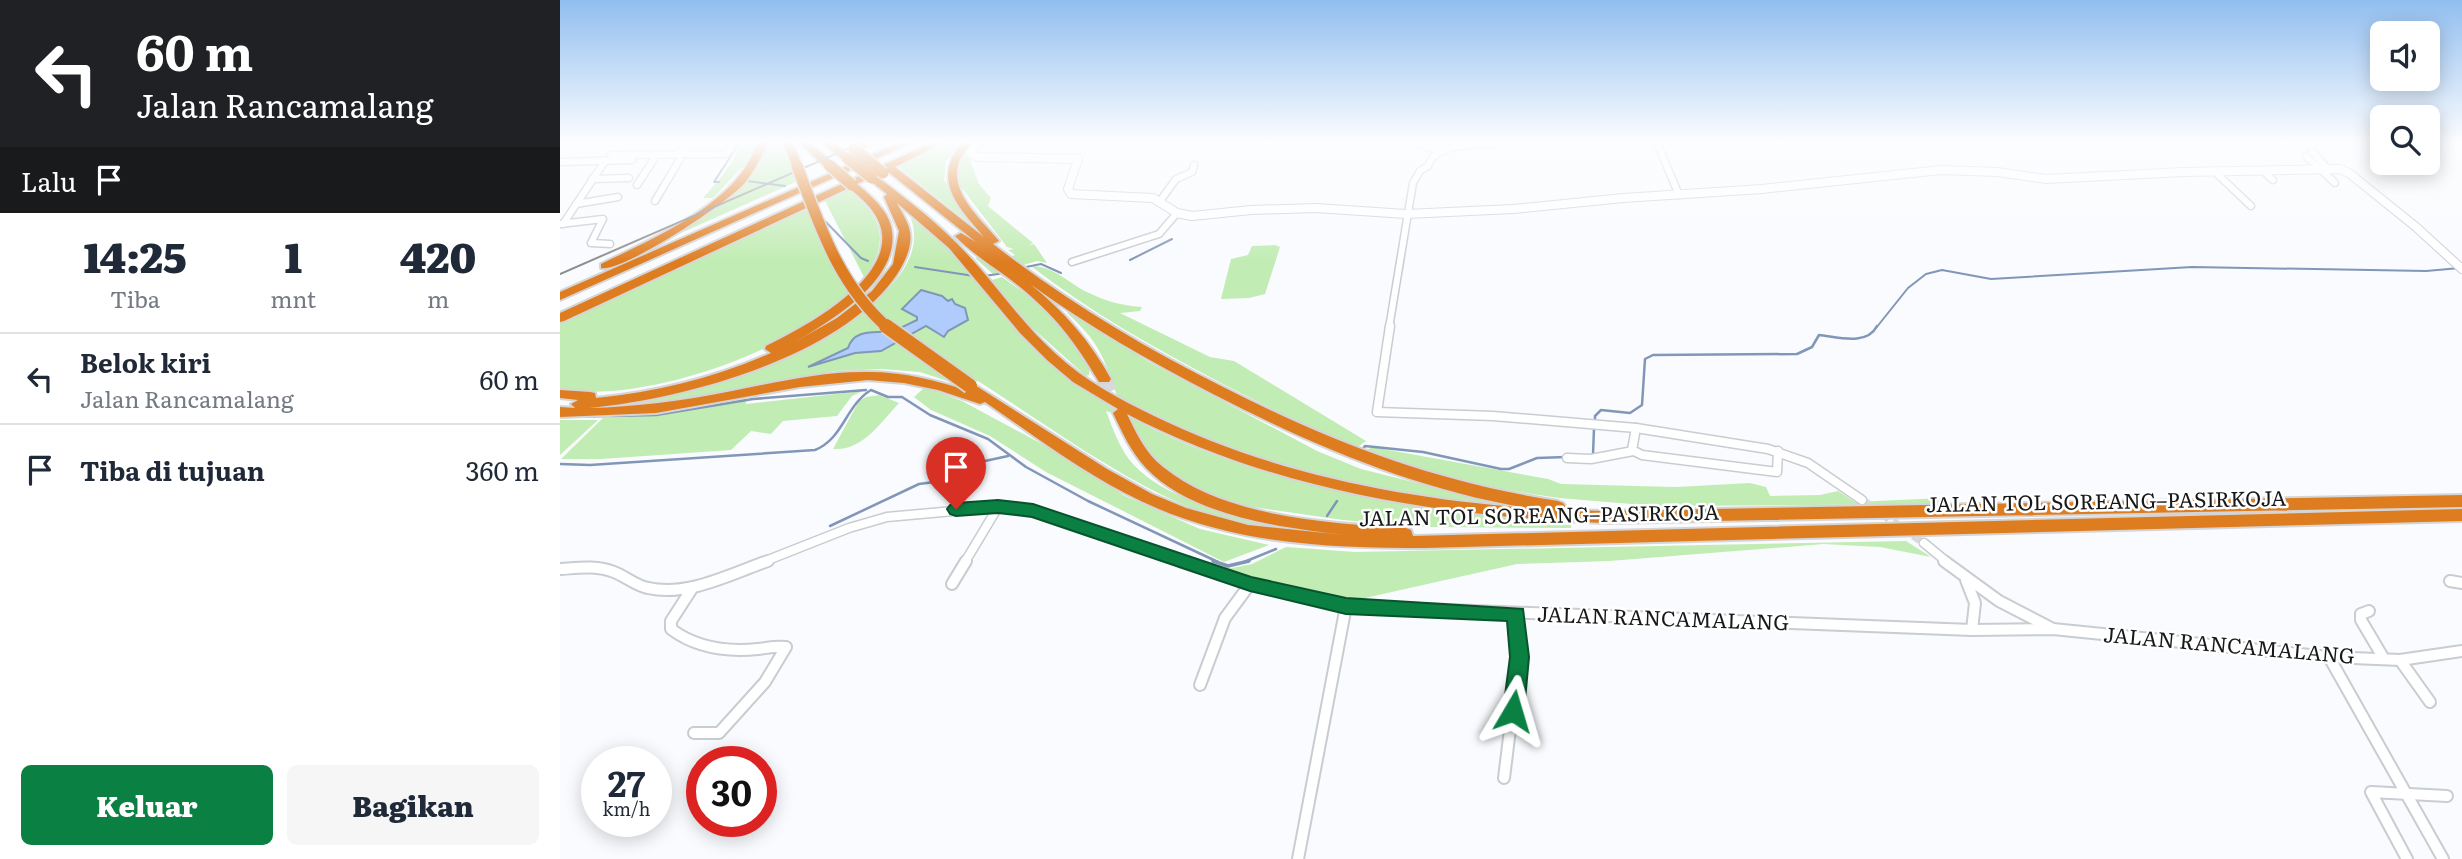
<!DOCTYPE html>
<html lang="id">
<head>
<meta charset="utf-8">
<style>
  :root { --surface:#fff; --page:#f6f6f7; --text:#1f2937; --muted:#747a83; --line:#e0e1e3; --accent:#0b8043 }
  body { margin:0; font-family:Literata,serif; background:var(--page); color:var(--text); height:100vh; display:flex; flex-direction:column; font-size:26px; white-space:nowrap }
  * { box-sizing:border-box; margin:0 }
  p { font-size:23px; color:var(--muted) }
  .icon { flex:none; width:38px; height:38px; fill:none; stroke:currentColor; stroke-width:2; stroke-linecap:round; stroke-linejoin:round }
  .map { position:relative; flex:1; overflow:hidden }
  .panel { display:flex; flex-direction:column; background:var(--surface); width:560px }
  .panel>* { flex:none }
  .guide { background:#202124; color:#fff; overflow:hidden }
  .tools { position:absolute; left:1810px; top:21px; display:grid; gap:14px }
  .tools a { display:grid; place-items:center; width:70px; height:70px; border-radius:10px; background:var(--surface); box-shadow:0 4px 18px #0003; font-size:35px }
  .speed { position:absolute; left:21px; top:746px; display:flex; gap:14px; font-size:35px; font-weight:700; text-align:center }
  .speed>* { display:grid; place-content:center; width:91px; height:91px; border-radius:50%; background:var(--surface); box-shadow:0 4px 18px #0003; line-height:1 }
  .speed small { font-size:18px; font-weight:400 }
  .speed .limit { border:10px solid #d22; background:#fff; color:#111 }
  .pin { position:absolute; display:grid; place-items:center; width:60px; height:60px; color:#fff; margin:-72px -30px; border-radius:50% 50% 50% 0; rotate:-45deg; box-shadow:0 0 7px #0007 }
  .pin .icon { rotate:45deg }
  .me { position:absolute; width:77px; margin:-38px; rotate:7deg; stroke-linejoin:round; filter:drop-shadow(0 0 5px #0008) }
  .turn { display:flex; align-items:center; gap:24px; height:147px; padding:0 21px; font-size:32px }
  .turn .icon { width:91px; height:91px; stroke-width:2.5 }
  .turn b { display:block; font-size:49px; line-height:60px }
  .then { display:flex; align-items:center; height:66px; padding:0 21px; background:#0003; gap:14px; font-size:26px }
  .eta { display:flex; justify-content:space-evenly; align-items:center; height:119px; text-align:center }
  .eta b { font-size:42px; font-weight:800; line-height:49px }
  .cta { display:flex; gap:14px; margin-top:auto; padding:14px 21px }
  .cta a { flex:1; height:80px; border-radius:10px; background:var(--accent); color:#fff; font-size:28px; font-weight:800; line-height:80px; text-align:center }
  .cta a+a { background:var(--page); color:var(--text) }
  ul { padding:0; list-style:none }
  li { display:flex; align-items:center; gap:21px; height:91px; padding:0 21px; border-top:2px solid var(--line) }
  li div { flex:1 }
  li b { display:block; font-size:26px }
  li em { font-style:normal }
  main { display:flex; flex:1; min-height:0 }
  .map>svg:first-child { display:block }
</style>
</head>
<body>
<main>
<section class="panel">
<div class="guide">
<div class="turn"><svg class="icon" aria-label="left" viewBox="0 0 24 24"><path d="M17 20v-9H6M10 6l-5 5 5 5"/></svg><div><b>60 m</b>Jalan Rancamalang</div></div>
<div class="then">Lalu<svg class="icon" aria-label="arrive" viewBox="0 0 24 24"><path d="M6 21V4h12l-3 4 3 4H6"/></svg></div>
</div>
<div class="eta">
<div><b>14:25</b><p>Tiba</p></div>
<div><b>1</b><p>mnt</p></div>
<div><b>420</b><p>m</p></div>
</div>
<ul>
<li><svg class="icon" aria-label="left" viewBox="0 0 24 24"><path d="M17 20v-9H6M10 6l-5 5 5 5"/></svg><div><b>Belok kiri</b><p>Jalan Rancamalang</p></div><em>60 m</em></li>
<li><svg class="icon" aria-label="arrive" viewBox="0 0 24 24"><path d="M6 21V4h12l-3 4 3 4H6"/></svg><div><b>Tiba di tujuan</b></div><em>360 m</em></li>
</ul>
<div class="cta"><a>Keluar</a><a>Bagikan</a></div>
</section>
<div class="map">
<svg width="1902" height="859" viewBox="0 0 1902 859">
  <rect width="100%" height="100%" fill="#f9fbfe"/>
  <!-- green -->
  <g fill="#c1ecb3">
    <path d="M180,143H194L186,163L153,198H143C155,184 177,161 180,143Z"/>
    <path d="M207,143H222L238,181L105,240C144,216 193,189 207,143Z"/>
    <polygon points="384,143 403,143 386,161 384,180 417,229 335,164"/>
    <polygon points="406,150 419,184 431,198 428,206 473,243 468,246 474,244 487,263 477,261 433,274 415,258 419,257 429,264 455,255 448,250 454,249 447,247 395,179 399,158"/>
    <path d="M285,187C320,214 333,239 304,277L263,197Z"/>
    <path d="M247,203L273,266L290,293L282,299C265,311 247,326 229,336C167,370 71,400 0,390V321Z"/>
    <path d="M355,217C371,233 389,248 404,265C416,278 425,294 436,307C459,336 486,363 516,384C655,482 847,508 1011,525V528L867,527L783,520L666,503L622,485L590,459L564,417L546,411C553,429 560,450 573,464C624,520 755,526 827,538C774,535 709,534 658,518C575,491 492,428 418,381L406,387L360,372L322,369L275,371L117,402L72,405L73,402C96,398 119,395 142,388C199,372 380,298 351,219Z"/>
    <polygon points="715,245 720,247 705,294 689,298 661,299 671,259 688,255 692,246"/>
    <path d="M471,266C495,266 509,284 529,293C545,301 564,306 582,307L580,311L560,313L650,357L674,361L806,441L795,449C748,428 704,405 659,382C593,347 530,312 471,266Z"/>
    <path d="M442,277C467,295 535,340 529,375L526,376L469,325L432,280Z"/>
    <path d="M509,312L589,362L757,451L801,469L941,504L940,506C886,498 830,492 776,480C699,463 627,431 557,396C544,356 538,341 507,313Z"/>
    <polygon points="365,387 402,401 504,456 565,496 640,529 709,545 664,562 486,472 430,436 371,410 354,397"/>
    <polygon points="303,391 292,396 277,416 223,421 211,434 191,431 171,450 41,459 1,459 43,418 91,414 186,398 186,404"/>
    <path d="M319,395L339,403C320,423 303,451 273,449L299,401L306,397Z"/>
    <polygon points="0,420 38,420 0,455"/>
    <polygon points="812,447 988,479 1001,484 1116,487 1190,483 1206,487 1210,496 1260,495 1278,491 1295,502 1383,498 1386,504 1096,506 999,498 926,487 855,471 802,453"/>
    <polygon points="1346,541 1371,557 1320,547 1264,544 1049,561 957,564 787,602 682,577 667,569 692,564 726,547 795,552"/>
  </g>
  <!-- water -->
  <path fill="#b0ccfc" stroke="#8296b8" stroke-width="2" d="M361,290L382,296L388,301L392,299L395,304L405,308L408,320L388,331L384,337L366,326L321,351L295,353L248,367L288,348C295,326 319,335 335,330C342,328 350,323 357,320V317L342,309Z"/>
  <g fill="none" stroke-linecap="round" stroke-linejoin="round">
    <!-- stream-far2 -->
    <g stroke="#8296b8" stroke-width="2">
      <polyline points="188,181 225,186"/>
      <polyline points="159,182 154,182 178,145"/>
      <polyline points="261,217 301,258 308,261"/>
      <polyline points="570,260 612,239"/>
      <polyline points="355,267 414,276"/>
      <polyline points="461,268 481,264 501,273"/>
      <polyline points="424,276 445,273"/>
      <polyline points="1316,328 1348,288 1366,274 1382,270 1431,279 1632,267 1866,271 1900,268"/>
    </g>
    <!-- stream-far1 -->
    <g stroke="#8296b8" stroke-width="2.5">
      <polyline points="0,417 96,415 193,399 306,390"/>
      <path d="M1035,421V416L1041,410L1070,413L1082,405L1085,359L1093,355L1237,354L1252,347L1259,335C1278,337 1307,346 1317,326"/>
      <polyline points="802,450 805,446 863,452 941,469 949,469 977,458 1006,457"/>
      <polyline points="1033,455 1034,428"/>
      <path d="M0,464L30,465L255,450C284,438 285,406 311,390L328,397H342L370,415L428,439L466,467L528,501L658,562"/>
      <polyline points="767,516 777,501"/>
      <polyline points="270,526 359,484 390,480 425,461 448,456"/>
      <polyline points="684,562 716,549"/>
    </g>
    <!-- stream -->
    <polyline stroke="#8296b8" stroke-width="3.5" points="653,561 668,566 689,561"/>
    <!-- minor-tunnel -->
    <polyline stroke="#d7d9dc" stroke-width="8" stroke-dasharray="8 4.5" stroke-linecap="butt" points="1302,500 1364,543"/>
    <!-- motorway-tunnel -->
    <polyline stroke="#d7d9dc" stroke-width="14" stroke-dasharray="14 7" stroke-linecap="butt" points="544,379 558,408"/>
    <!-- minor-far2 casing -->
    <g stroke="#c9ccd1" stroke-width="9">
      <g id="minor-far2">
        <polyline points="854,143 879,150"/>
        <polyline points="1097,143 1119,195"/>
        <polyline points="1752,151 1767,168"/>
        <polyline points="117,154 133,143"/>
        <polyline points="51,155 166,154 174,143"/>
        <polyline points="1746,156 1775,183"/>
        <polyline points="0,162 72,160"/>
        <polyline points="1654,171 1691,206"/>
        <polyline points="1703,171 1713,180"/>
        <polyline points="32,179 69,178"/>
        <polyline points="77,185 94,159"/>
        <polyline points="95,201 120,159"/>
        <polyline points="600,201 616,179 632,172 634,165"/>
        <polyline points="16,204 58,197"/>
        <polyline points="0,224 43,219 31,243 50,244"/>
        <polyline points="3,224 45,161"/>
        <polyline points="512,262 599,234 617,213"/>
        <path d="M829,328L853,183L860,171L868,166C875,142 914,146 936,143"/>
      </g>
    </g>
    <!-- minor-far1 casing -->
    <g stroke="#c9ccd1" stroke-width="11">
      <g id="minor-far1">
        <polyline points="830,326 817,412 933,416 1076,428 1208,449 1248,463 1302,500"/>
        <polyline points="1076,428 1072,450 1082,455 1217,472 1218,451"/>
        <polyline points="1007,458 1031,459 1073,451"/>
        <polyline points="1364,543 1387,562"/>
        <polyline points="203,562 289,528 327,517 438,507 473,511 625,562"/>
        <polyline points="405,562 438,507"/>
      </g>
    </g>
    <!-- minor casing -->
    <g stroke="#c9ccd1" stroke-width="14">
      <g id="minor">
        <polyline points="620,561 690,584 786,606 1412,630 1493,629 1769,657 1840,660 1902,651"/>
        <polyline points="1384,561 1439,601 1491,628"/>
        <path d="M0,569C18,568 36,565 54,572C65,576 76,586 88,588C128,597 170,574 208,561"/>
        <polyline points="1406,580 1415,603 1412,630"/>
        <polyline points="1890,581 1902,583"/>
        <polyline points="392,584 406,561"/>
        <path d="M133,587L111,621V629C136,648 167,652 198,649C207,648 216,646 226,647L205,682L159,733H134"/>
        <polyline points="1809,611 1801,614 1801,620 1824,659"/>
        <polyline points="1769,657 1883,859"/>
        <polyline points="1840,660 1870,702"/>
        <polyline points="640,685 665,618 690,584"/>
        <polyline points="944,778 959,657 956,614"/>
        <polyline points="738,859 786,606"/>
        <polyline points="1847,859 1811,792 1887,796"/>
      </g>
    </g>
    <!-- tertiary casing -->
    <g stroke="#c9ccd1" stroke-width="10">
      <polyline id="tertiary" points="416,143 410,153 418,157 518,159 508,189 511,194 593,198 617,213 632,216 691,210 756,208 846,214 953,209 1063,198 1202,189 1381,170 1437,172 1486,179 1623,172 1780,169 1789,173 1856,227 1902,269"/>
    </g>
    <!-- motorway casing -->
    <g stroke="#d5d5d6" stroke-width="4">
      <g id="motorway">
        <path d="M197,143H207C201,158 194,172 183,185C165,204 64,272 41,268V264C88,241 161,210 188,163C192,157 194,150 197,143Z"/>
        <polygon points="223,143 233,143 242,166 241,168 233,168"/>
        <polygon points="240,143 250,143 273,163 273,167 265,167"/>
        <polygon points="263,143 274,143 292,158 283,160"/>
        <polygon points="293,143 304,143 307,146 302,149"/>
        <polygon points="339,143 351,143 0,300 0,292"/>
        <path d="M371,143H383L335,167L424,237C398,207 371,180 402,143H412C407,150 400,156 398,166C391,195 423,221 439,241L433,244C505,300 581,346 663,387C773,443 875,482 998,501L1003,503L1006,507L1004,510L1044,511L1902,495V507L1044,523C879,516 716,491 567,414C576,433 586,454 603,467C666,518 769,523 846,528L851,530L853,536L1902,509V521L865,548C768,548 672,544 583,502C527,476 476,437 425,402L420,404L378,390L344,383L308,380L240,387L96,413L0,417V407L15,408L11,404L18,400L0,398V390L30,392L35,393L36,398C97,392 154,378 211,353L205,349L206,346C245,327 344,275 318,220C312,207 300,197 289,188L4,321L0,322V313ZM327,171L416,242L401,233L395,236C412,254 436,268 455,283C495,315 513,339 539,382H549L551,379C530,341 504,311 470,284C528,326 589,361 653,394C752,445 857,490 968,508C839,498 711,473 594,416C559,399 525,381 496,354C463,325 438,287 408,255C381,225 348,200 316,176ZM308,179L327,194L324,197L339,231L333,264L312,291L277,318L233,343C271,321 344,278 331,226C327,209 310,195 297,184ZM337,203L389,248L460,333L487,360L513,382L558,409L553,413C562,432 571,452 586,468C631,516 723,528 785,535L688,525L626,508L592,494L547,469L410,382L403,386L408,391C376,380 343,372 309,372C261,371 214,383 167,392C121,401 76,407 29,408C123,399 274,359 333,280C342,268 353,248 350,232C349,223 341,211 337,203Z"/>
      </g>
    </g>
    <!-- minor-far2 -->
    <use href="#minor-far2" stroke="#fff" stroke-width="6"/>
    <!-- minor-far1 -->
    <use href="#minor-far1" stroke="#fff" stroke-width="8"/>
    <!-- minor -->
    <use href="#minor" stroke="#fff" stroke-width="10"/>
    <!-- tertiary -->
    <use href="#tertiary" stroke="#fff" stroke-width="8"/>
    <!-- motorway -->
    <use href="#motorway" fill="#de7c20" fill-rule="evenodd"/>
    <!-- rail -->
    <polyline stroke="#8b8d8f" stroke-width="2" points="0,274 301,143"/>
    <!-- motorway-bridge-far1 casing -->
    <g stroke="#d5d5d6" stroke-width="14" stroke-linecap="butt">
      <g id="motorway-bridge-far1">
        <polyline points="294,149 323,173"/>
        <polyline points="287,158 312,178"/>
        <polyline points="269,165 292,185"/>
        <path d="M237,166C260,226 278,284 328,328"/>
      </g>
    </g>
    <!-- motorway-bridge casing -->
    <g stroke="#d5d5d6" stroke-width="18" stroke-linecap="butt">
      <polyline id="motorway-bridge" points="326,326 410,386"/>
    </g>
    <!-- motorway-bridge-far1 -->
    <use href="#motorway-bridge-far1" stroke="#de7c20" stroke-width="11"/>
    <!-- motorway-bridge -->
    <use href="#motorway-bridge" stroke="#de7c20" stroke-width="14"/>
  </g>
  <!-- sky -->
  <linearGradient id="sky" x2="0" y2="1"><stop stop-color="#91bef0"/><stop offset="0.54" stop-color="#fcfdff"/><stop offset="1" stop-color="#fcfdff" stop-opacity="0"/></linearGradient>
  <rect width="1902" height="263" fill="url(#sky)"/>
  <!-- route -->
  <polygon fill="#0b8043" stroke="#07532c" stroke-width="2" points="438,500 473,504 691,577 786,598 963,609 969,657 964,711 961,717 953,720 946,717 943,711 950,657 947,621 786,614 690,591 472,517 438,513 396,516 390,514 387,509 390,505 396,503"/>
  <g text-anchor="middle" stroke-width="5" stroke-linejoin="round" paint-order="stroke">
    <!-- street labels -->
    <g font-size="21" fill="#171819" stroke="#fff">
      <text transform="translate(1546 502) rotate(-1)" y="7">JALAN TOL SOREANG–PASIRKOJA</text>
      <text transform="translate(979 516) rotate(-1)" y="7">JALAN TOL SOREANG–PASIRKOJA</text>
      <text transform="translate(1103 619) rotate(2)" y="7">JALAN RANCAMALANG</text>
      <text transform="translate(1669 646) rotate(5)" y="7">JALAN RANCAMALANG</text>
    </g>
  </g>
</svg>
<div class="tools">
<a><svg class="icon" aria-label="sound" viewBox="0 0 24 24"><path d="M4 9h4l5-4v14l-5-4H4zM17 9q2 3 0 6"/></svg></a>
<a><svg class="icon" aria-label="search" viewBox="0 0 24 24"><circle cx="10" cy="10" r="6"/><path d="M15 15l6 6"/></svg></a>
</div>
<div class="speed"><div>27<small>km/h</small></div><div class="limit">30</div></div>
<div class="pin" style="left:396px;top:509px;background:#d93025"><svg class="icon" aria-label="arrive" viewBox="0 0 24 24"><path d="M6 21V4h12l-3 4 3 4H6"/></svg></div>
<svg class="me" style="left:953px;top:711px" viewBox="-20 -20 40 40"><path d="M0-17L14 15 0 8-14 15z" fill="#0b8043" stroke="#fff" stroke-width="4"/></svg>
</div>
</main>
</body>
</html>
